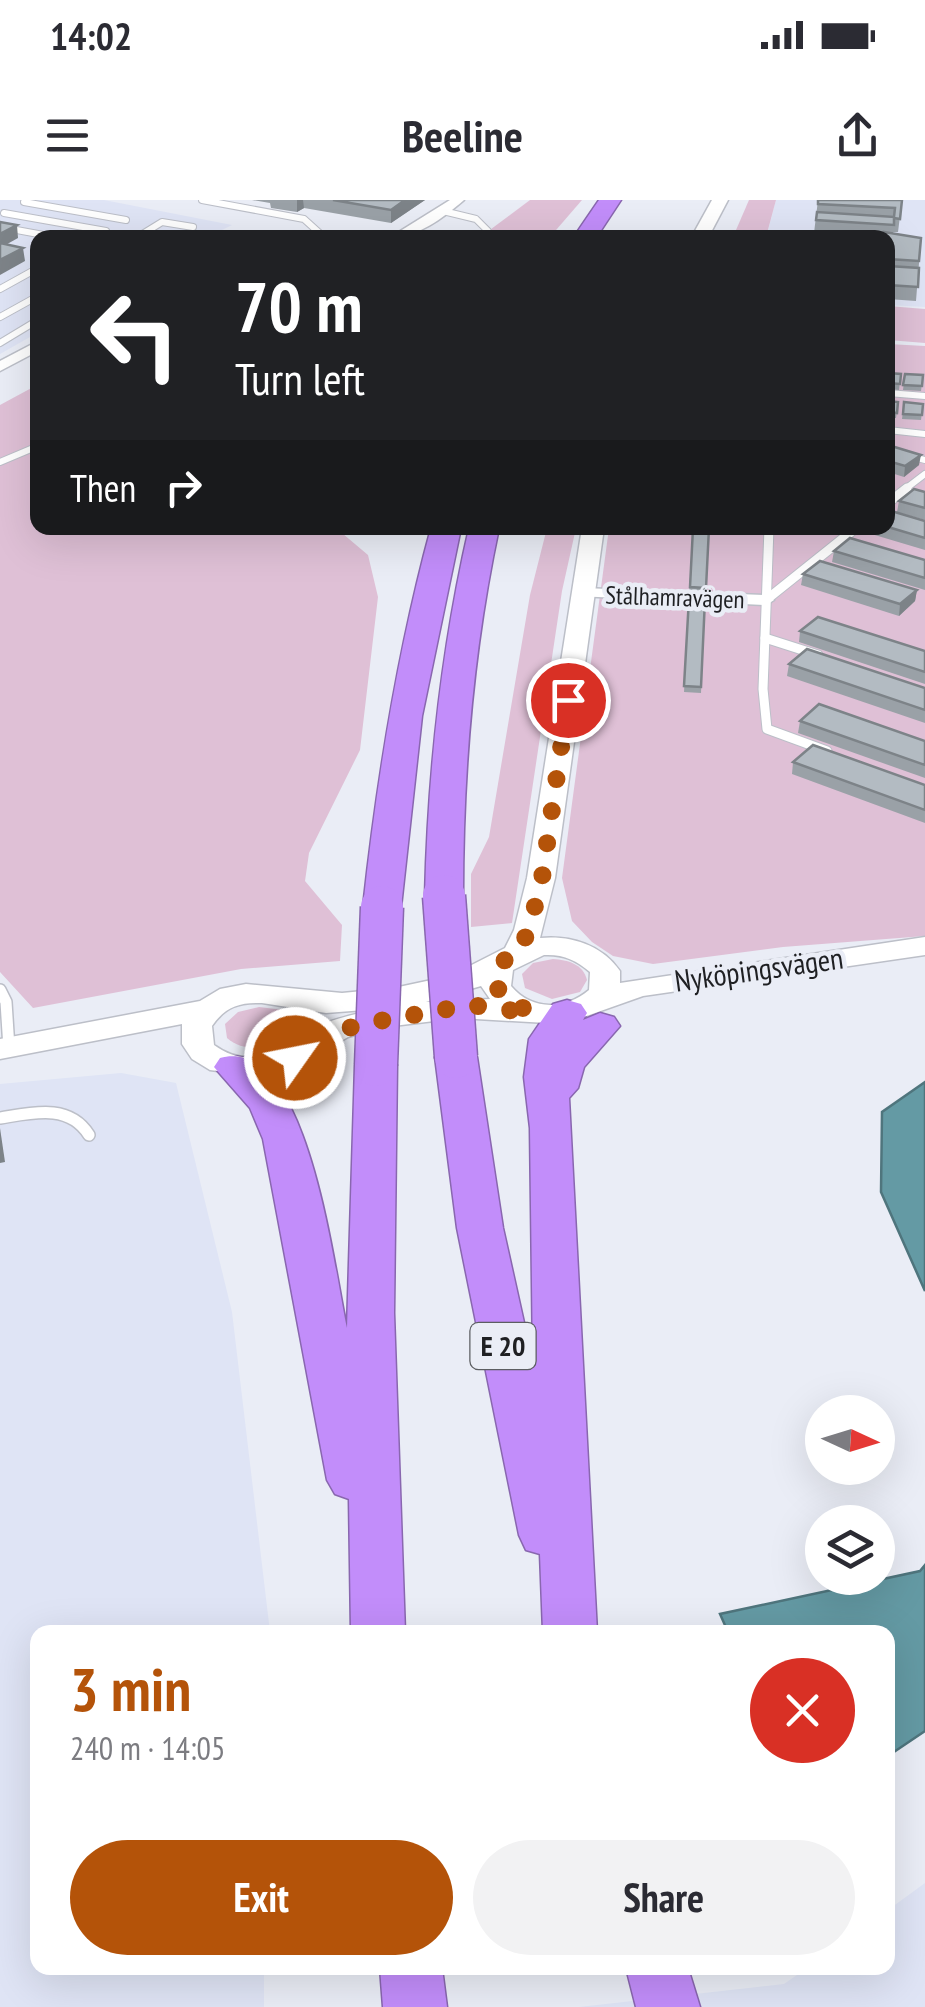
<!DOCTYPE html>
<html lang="en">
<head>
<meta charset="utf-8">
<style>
  :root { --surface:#fff; --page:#f2f2f3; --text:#2b2b33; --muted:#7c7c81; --accent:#b45309 }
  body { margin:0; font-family:"PT Sans Narrow",sans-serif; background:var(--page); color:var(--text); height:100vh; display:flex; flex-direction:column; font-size:38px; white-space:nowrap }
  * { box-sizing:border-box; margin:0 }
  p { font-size:32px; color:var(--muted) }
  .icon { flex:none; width:55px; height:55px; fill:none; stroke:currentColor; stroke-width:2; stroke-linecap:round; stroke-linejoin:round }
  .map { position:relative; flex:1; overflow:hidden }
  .sheet { position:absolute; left:30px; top:1425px; width:865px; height:350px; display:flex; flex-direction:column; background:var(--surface); border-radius:20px; box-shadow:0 10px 40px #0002 }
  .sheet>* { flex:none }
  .banner { position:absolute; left:30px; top:30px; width:865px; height:305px; border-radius:20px; box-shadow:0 10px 40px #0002; background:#202124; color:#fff; overflow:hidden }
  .needle { width:65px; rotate:94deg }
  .tools { position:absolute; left:805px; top:1195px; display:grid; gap:20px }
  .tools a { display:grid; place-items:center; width:90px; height:90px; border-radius:50%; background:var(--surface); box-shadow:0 10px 40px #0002; font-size:50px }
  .pin { position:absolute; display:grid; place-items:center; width:85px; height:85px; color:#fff; margin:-42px; border:5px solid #fff; border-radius:50%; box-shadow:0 2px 10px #0007 }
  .me { position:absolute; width:110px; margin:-55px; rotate:57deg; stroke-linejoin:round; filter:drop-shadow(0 0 8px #0008) }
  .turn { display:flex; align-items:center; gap:35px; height:210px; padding:0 40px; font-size:45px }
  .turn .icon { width:130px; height:130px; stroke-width:2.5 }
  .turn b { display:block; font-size:70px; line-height:85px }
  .then { display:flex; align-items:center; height:95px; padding:0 40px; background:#0003; gap:20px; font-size:38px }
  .round { display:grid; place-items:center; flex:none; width:105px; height:105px; border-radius:52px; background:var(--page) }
  .head { display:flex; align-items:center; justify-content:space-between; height:170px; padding:0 40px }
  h1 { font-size:60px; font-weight:800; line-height:75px; color:var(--accent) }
  .primary-button { display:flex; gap:20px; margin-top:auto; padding:20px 40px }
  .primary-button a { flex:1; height:115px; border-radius:60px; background:var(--accent); color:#fff; font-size:40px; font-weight:800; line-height:115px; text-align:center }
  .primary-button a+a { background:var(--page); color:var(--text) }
  .status { display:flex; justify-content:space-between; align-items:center; height:70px; padding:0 50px; background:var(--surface); direction:ltr }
  .status svg { height:28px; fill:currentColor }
  header { display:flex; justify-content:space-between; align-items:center; height:130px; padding:0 40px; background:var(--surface); font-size:45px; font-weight:800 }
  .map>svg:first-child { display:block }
</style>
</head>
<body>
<div class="status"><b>14:02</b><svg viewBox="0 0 49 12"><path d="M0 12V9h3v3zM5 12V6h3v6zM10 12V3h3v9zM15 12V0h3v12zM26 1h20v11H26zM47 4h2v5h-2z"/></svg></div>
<header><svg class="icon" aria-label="menu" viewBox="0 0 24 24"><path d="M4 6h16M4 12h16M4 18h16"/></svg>Beeline<svg class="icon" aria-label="share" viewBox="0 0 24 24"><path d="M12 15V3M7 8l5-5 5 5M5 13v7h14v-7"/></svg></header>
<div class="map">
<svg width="925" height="1807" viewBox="0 0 925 1807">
  <rect width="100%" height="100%" fill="#eaedf6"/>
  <!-- built -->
  <g fill="#dfe4f5">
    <polygon points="0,0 104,0 232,25 208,37 38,38 37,133 0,154"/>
    <polygon points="776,0 925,0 925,107 888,105 888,38 766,38"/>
    <polygon points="121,873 176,883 232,1112 270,1432 38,1432 38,1768 264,1768 264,1807 0,1807 0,884"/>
    <polygon points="925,1683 925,1807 579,1807 784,1784 807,1768 888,1768 888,1710"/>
  </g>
  <!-- green -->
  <g fill="#dfc0d6">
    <polygon points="530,0 582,0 550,37 479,38"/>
    <polygon points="749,0 776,0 766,37 733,37"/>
    <polygon points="888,106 925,109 925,143 888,140"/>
    <polygon points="888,144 925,146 925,736 783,747 653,764 613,756 592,742 572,721 562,678 609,328 888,328"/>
    <polygon points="37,185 38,328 336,328 368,355 378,397 360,550 309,653 305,681 342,725 340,761 241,769 33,808 0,772 0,205"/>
    <polygon points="547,328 576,328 562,391 512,723 471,727 471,674 489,637 530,395"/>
    <path d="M553,759C568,760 583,764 587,780L580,792L552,799L525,788L522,774L533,763Z"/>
    <path d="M259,807L308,813L317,824C301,847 248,858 227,838L225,824L238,812Z"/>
  </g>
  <!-- water -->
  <g fill="#649aa4" stroke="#4f757d" stroke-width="2.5">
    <polygon points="925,882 925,1091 881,992 882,912"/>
    <polygon points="925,1365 925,1531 888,1556 888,1432 728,1432 720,1414 920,1371"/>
  </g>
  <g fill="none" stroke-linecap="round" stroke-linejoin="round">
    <!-- service-far2 casing -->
    <g stroke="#bcbfc8" stroke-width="8">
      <g id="service-far2">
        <polyline points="202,0 304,19 325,38"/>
        <polyline points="24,2 126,20"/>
        <polyline points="443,11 476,19 488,31 485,38"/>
        <polyline points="4,13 106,31"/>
        <polyline points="0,27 60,38"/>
        <polyline points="136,38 162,22 193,27"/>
        <polyline points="0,89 38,68"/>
        <polyline points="0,117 38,96"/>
        <polyline points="0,143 38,120"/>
        <polyline points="888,193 925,196"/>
        <polyline points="888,230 925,234"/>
        <polyline points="888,250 925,260"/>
        <polyline points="0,262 38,246"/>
        <polyline points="904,290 925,274"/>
      </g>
    </g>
    <!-- service-far1 casing -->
    <g stroke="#bcbfc8" stroke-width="11">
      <g id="service-far1">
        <polyline points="888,303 907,288"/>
        <polyline points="769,328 763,489 767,529 827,551"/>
        <polyline points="766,400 856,328"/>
        <polyline points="765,438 818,455"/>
      </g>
    </g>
    <!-- service casing -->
    <g stroke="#bcbfc8" stroke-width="14">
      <g id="service">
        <polyline points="0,790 6,802 9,848"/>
        <path d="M0,918C32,913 69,903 89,935"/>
      </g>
    </g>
    <!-- minor casing -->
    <g stroke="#bcbfc8" stroke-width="3">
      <g id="minor">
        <path d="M450,0H464C443,18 417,38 389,38Z"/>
        <polygon points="38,141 38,151 0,171 0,161"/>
        <polygon points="583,388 766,395 774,400 766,405 577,396 575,393"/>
      </g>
    </g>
    <!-- secondary casing -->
    <g stroke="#bcbfc8" stroke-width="3">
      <g id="secondary">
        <polygon points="712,0 728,0 708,38 691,38"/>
        <path d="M582,328H604L555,678L540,738C571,735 602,745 620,771V783L925,737V755L643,796L564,824L459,818L385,827L348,837L295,868L264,877L210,870L192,859L182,844V824L0,859V839L200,801L220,789L246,784L342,793L394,788L450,776L505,748L514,730L527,678ZM544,755C563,754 576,760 590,772L589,790C565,810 532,811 511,786L513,770ZM481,786L490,799L426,802ZM262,803L326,813L377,809C357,814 335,818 316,827C281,844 254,874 214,845L212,826C225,807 239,802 262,803Z"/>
      </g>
    </g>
    <!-- motorway casing -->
    <g stroke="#8967af" stroke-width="3">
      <g id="motorway">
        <polygon points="599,0 621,0 596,38 573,38"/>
        <path d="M431,328H461L422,516L401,707L395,715L382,718L369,715L363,707C377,579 397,453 431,328Z"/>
        <path d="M469,328H499C473,450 463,571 463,696L457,704L444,707L431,704L425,696C428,571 441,450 469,328Z"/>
        <polygon points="567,800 581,804 587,813 583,820 600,813 614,817 620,826 584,867 578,888 569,898 597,1432 543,1432 540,1354 526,1350 519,1335 457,1028 435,857 441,848 456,844 471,848 477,857 503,1028 533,1163 530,928 524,877 529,839 553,804"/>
        <path d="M376,852L391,856L397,865L394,1113L405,1432H351L349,1299L335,1294L327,1280L263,939L250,908L214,867L220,858C308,834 334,1071 347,1128L355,865L361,856Z"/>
        <polygon points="380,1768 442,1768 447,1807 383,1807"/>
        <polygon points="626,1768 688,1768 700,1807 636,1807"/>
      </g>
    </g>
    <!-- service-far2 -->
    <use href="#service-far2" stroke="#fff" stroke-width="6"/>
    <!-- service-far1 -->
    <use href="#service-far1" stroke="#fff" stroke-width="9"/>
    <!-- service -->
    <use href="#service" stroke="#fff" stroke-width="11"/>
    <!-- minor -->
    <use href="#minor" fill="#fff" fill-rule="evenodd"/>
    <!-- secondary -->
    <use href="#secondary" fill="#fff" fill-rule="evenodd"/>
    <!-- motorway -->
    <use href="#motorway" fill="#c28dfa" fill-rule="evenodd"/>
    <!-- motorway-bridge casing -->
    <g stroke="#8967af" stroke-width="45" stroke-linecap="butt">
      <g id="motorway-bridge">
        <polyline points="444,696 456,857"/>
        <polyline points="376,865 382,707"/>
      </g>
    </g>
    <!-- motorway-bridge -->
    <use href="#motorway-bridge" stroke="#c28dfa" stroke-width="42"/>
  </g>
  <!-- wall -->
  <g fill="#9aa1a7">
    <polygon points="252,0 425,0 391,23 304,8 297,12 271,8 270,3"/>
    <polygon points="818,0 902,0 898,32 893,32 893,34 921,38 916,101 888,99 888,38 814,33"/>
    <polygon points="888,173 901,174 899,190 888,189"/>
    <polygon points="905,174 923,175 921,191 903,190"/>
    <polygon points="888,201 898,202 896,218 888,218"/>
    <polygon points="904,202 923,204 921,220 902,219"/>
    <polygon points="888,245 919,265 904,277 888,272"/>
    <polygon points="925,292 925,320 897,312 899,301"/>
    <polygon points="925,321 925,350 868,333 869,328 888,328"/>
    <polygon points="693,328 709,328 706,394 689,393"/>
    <polygon points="834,351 925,360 925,390 832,362"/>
    <polygon points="803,374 917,390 915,401 899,416 801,385"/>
    <polygon points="689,398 705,399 701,493 684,492"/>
    <polygon points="800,431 925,451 925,484 799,442"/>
    <polygon points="789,464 925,488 925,523 787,476"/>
    <polygon points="800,521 925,541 925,578 798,533"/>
    <polygon points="793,562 925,585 925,623 792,574"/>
  </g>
  <!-- shaded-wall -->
  <g fill="#7d8388">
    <polygon points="297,0 303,0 304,8 297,12"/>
    <polygon points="405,0 425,0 391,23 391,10"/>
    <polygon points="17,25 18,38 0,48 0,34"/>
    <polygon points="23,48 25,61 0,75 0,60"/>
    <polygon points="921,255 919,265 904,277 905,266"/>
    <polygon points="917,390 915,401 899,416 900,404"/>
    <polygon points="0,928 5,962 0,963"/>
  </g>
  <!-- building -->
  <g fill="#b3bbc2" stroke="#7d8388" stroke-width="2.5">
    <polygon points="333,0 405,0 391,10"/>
    <polygon points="818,0 902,0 900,19 894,18 894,25 816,20 817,12 894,17 895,8 818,4"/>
    <polygon points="0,22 17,25 0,34"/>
    <polygon points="884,32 921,38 919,61 888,59 888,38 884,38"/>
    <polygon points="0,43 23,48 0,60"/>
    <polygon points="888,66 919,68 918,87 888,85"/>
    <polygon points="888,173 901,174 900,184 888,183"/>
    <polygon points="905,174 923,175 922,186 903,185"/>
    <polygon points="888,201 898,202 897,213 888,212"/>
    <polygon points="904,202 923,204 922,215 903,214"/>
    <polygon points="888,245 921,255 905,266 888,261"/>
    <polygon points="914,289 925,292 925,308 899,301"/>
    <polygon points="888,310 925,321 925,338 888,327"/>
    <polygon points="693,328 709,328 706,388 690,387"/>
    <polygon points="850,338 925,360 925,378 834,351"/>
    <polygon points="820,361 917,390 900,404 803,374"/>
    <polygon points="689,398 705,399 701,487 684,486"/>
    <polygon points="818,417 925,451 925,472 800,431"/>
    <polygon points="807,449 925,488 925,510 789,464"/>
    <polygon points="819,504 925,541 925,565 800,521"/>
    <polygon points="813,545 925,585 925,610 793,562"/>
  </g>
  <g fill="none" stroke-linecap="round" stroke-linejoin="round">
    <!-- route -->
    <polyline stroke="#b45309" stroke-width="18" stroke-dasharray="0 32.4" points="295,858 322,836 362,824 470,805 532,813 501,796 494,778 506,758 518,752 529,730 542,678 568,500"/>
  </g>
  <g text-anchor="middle" stroke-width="9" stroke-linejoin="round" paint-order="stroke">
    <!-- far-street labels -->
    <g font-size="25" fill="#1f2023" stroke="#eaedf6">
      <text transform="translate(675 397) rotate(2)" y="9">Stålhamravägen</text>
    </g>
    <!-- shield labels -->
    <rect fill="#eaedf6" stroke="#5c5e62" stroke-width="2.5" x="470.5" y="1123" width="65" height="46" rx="8"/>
    <g font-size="28" font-weight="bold" fill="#1f2023">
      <text x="503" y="1156">E 20</text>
    </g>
    <!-- street labels -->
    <g font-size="30" fill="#1f2023" stroke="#eaedf6">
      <text transform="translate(759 770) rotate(-8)" y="10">Nyköpingsvägen</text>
    </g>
  </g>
</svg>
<div class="tools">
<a><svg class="needle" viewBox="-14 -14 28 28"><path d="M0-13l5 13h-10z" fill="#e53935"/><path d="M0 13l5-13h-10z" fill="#7c7c81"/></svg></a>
<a><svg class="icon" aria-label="layers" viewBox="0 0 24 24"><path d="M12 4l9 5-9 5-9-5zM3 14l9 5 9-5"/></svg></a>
</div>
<div class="pin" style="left:568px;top:500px;background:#d93025"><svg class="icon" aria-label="arrive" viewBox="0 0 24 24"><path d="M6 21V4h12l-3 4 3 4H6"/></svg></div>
<svg class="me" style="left:295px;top:858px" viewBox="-20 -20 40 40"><circle r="17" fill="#b45309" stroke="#fff" stroke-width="3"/><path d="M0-11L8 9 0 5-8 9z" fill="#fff"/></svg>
<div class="banner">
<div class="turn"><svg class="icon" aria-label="left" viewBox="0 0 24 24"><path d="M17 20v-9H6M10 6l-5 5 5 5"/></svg><div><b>70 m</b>Turn left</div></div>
<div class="then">Then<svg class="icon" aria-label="right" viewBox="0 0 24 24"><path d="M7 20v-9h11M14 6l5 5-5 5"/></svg></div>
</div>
<section class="sheet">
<div class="head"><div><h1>3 min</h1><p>240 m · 14:05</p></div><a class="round" style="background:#d93025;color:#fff"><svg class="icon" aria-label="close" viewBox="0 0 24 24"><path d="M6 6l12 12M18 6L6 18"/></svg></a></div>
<div class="primary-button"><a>Exit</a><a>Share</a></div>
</section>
</div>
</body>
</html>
